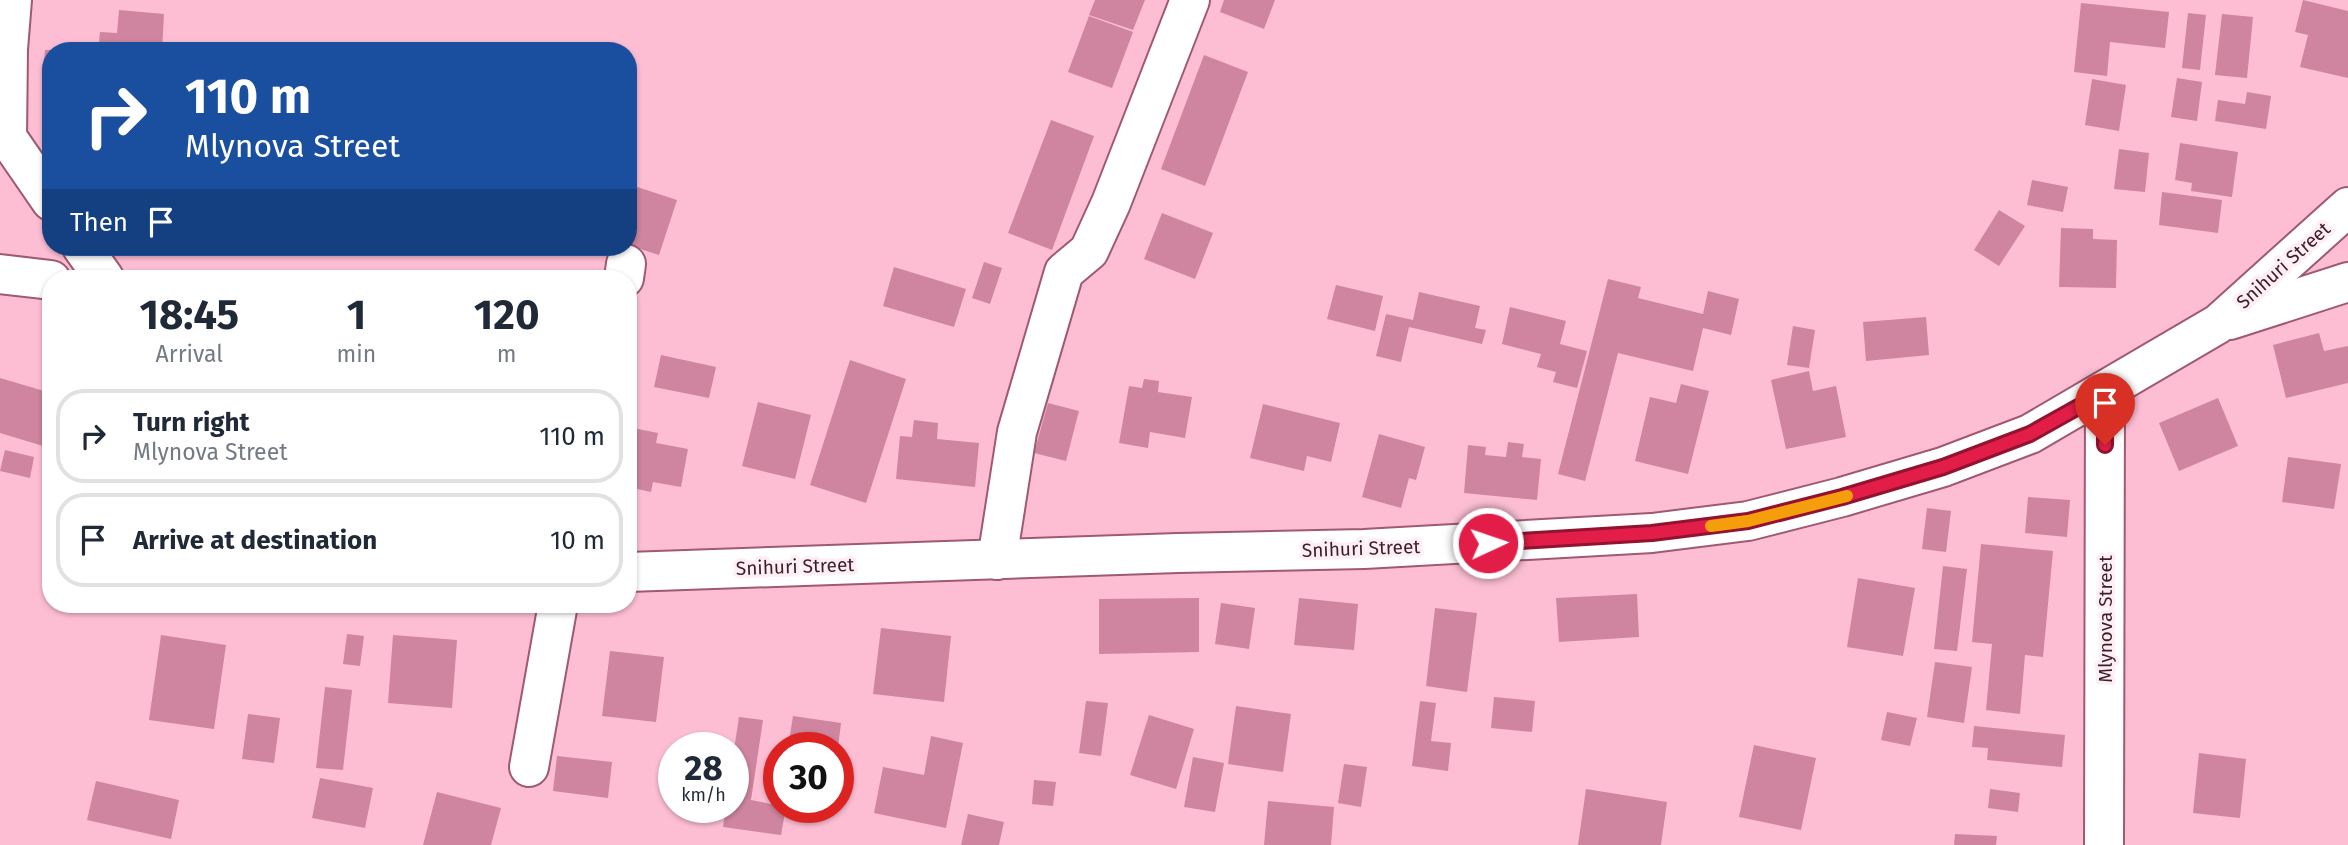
<!DOCTYPE html>
<html lang="en">
<head>
<meta charset="utf-8">
<style>
  :root { --surface:#fff; --page:#f6f6f7; --text:#1f2937; --muted:#747a83; --line:#e0e1e3 }
  body { margin:0; font-family:"Fira Sans",sans-serif; background:var(--page); color:var(--text); height:100vh; display:flex; flex-direction:column; font-size:26px; white-space:nowrap }
  * { box-sizing:border-box; margin:0 }
  p { font-size:23px; color:var(--muted) }
  .icon { flex:none; width:38px; height:38px; fill:none; stroke:currentColor; stroke-width:2; stroke-linecap:round; stroke-linejoin:round }
  .map { position:relative; flex:1; overflow:hidden }
  .drawer { position:absolute; left:42px; top:270px; width:595px; height:343px; display:flex; flex-direction:column; background:var(--surface); border-radius:28px; box-shadow:0 2px 5px #0004 }
  .drawer>* { flex:none }
  .guide { position:absolute; left:42px; top:42px; width:595px; height:214px; border-radius:28px; box-shadow:0 2px 5px #0004; background:#1a4fa0; color:#fff; overflow:hidden }
  .speed { position:absolute; left:658px; top:732px; display:flex; gap:14px; font-size:35px; font-weight:700; text-align:center }
  .speed>* { display:grid; place-content:center; width:91px; height:91px; border-radius:50%; background:var(--surface); box-shadow:0 2px 5px #0004; line-height:1 }
  .speed small { font-size:18px; font-weight:400 }
  .speed .limit { border:10px solid #d22; background:#fff; color:#111 }
  .pin { position:absolute; display:grid; place-items:center; width:60px; height:60px; color:#fff; margin:-72px -30px; border-radius:50% 50% 50% 0; rotate:-45deg; box-shadow:0 0 7px #0007 }
  .pin .icon { rotate:45deg }
  .me { position:absolute; width:77px; margin:-38px; rotate:87deg; stroke-linejoin:round; filter:drop-shadow(0 0 5px #0008) }
  .turn { display:flex; align-items:center; gap:24px; height:147px; padding:0 28px; font-size:32px }
  .turn .icon { width:91px; height:91px; stroke-width:2.5 }
  .turn b { display:block; font-size:49px; line-height:60px }
  .then { display:flex; align-items:center; height:66px; padding:0 28px; background:#0003; gap:14px; font-size:26px }
  .eta { display:flex; justify-content:space-evenly; align-items:center; height:119px; text-align:center }
  .eta b { font-size:42px; font-weight:700; line-height:49px }
  ul { padding:0; list-style:none }
  li { display:flex; align-items:center; gap:21px; height:94px; margin:0 14px 10px; padding:0 14px; border:4px solid var(--line); border-radius:28px }
  li div { flex:1 }
  li b { display:block; font-size:26px }
  li em { font-style:normal }
  .map>svg:first-child { display:block }
</style>
</head>
<body>
<div class="map">
<svg width="2348" height="845" viewBox="0 0 2348 845">
  <rect width="100%" height="100%" fill="#fdbed3"/>
  <!-- building -->
  <g fill="#cf859f">
    <polygon points="1095,0 1145,0 1133,30 1089,15"/>
    <polygon points="1224,0 1275,0 1264,29 1220,12"/>
    <polygon points="2303,0 2348,11 2348,78 2300,67 2308,35 2295,32"/>
    <polygon points="2081,3 2169,12 2165,48 2110,42 2107,76 2074,72"/>
    <polygon points="119,10 164,14 162,51 98,51 100,32 117,33"/>
    <polygon points="2188,13 2206,15 2200,70 2182,68"/>
    <polygon points="2222,14 2253,17 2247,78 2215,75"/>
    <polygon points="1089,16 1133,32 1112,88 1068,72"/>
    <polygon points="45,50 51,50 51,83 42,82"/>
    <polygon points="1204,55 1248,72 1205,186 1161,169"/>
    <polygon points="2177,78 2202,82 2197,121 2171,117"/>
    <polygon points="2092,79 2126,85 2119,131 2085,125"/>
    <polygon points="2247,92 2271,96 2266,129 2215,121 2218,100 2245,104"/>
    <polygon points="1051,120 1094,136 1052,250 1008,233"/>
    <polygon points="2180,143 2238,152 2232,197 2191,191 2192,183 2175,180"/>
    <polygon points="2119,149 2149,153 2145,192 2114,189"/>
    <polygon points="2032,180 2068,187 2063,212 2027,205"/>
    <polygon points="628,184 677,200 659,255 628,245"/>
    <polygon points="2162,192 2222,200 2218,233 2159,225"/>
    <polygon points="1999,210 2025,226 1999,266 1974,250"/>
    <polygon points="1162,213 1213,233 1195,279 1144,259"/>
    <polygon points="2061,228 2093,229 2093,239 2117,240 2116,288 2059,287"/>
    <polygon points="984,262 1002,268 990,304 972,298"/>
    <polygon points="894,267 966,289 954,327 883,306"/>
    <polygon points="1608,279 1641,287 1638,298 1703,314 1708,291 1739,299 1731,335 1703,328 1693,371 1618,353 1585,481 1558,474"/>
    <polygon points="1336,285 1383,296 1375,331 1327,319"/>
    <polygon points="1419,292 1480,306 1475,328 1486,330 1482,344 1409,327 1401,362 1376,356 1386,314 1413,320"/>
    <polygon points="1510,307 1566,321 1560,344 1587,351 1577,388 1553,382 1556,372 1537,367 1541,354 1502,344"/>
    <polygon points="1926,317 1929,355 1866,361 1863,322"/>
    <polygon points="1793,326 1815,330 1809,368 1787,365"/>
    <polygon points="2319,333 2324,351 2348,346 2348,383 2286,398 2273,345"/>
    <polygon points="661,355 716,367 709,398 654,387"/>
    <polygon points="850,360 906,379 866,503 810,485"/>
    <polygon points="1809,371 1813,391 1836,386 1846,437 1786,449 1771,380"/>
    <polygon points="0,378 51,393 51,417 43,446 0,433"/>
    <polygon points="1144,379 1159,381 1158,392 1192,397 1185,438 1150,432 1148,448 1119,443 1129,386 1142,388"/>
    <polygon points="1681,384 1709,391 1688,474 1635,461 1650,397 1676,403"/>
    <polygon points="2218,398 2238,446 2179,471 2159,423"/>
    <polygon points="758,402 811,415 795,479 742,466"/>
    <polygon points="1048,403 1079,411 1066,461 1034,453"/>
    <polygon points="1263,404 1340,423 1331,462 1307,456 1304,471 1250,458"/>
    <polygon points="914,420 938,423 937,439 979,443 975,487 896,479 900,436 912,437"/>
    <polygon points="633,428 658,433 656,443 688,449 681,487 653,482 651,492 633,488 635,477 628,475 628,455"/>
    <polygon points="1379,434 1425,447 1416,480 1409,478 1401,508 1362,497"/>
    <polygon points="1508,442 1524,444 1522,457 1541,459 1537,500 1464,493 1468,445 1486,447 1485,455 1506,457"/>
    <polygon points="5,450 34,457 30,478 0,471"/>
    <polygon points="2288,457 2341,464 2334,509 2282,502"/>
    <polygon points="2028,497 2070,500 2067,537 2025,533"/>
    <polygon points="1927,508 1951,511 1946,552 1922,549"/>
    <polygon points="1981,544 2053,551 2043,657 2025,655 2020,714 1986,710 1992,644 1972,642"/>
    <polygon points="1943,566 1967,569 1957,651 1934,649"/>
    <polygon points="1858,578 1915,588 1903,656 1847,647"/>
    <polygon points="1637,594 1639,637 1559,642 1556,598"/>
    <polygon points="1199,598 1199,652 1099,654 1099,599"/>
    <polygon points="1299,598 1358,604 1354,650 1294,645"/>
    <polygon points="1221,603 1255,608 1249,649 1215,644"/>
    <polygon points="1435,608 1477,613 1467,692 1426,686"/>
    <polygon points="881,628 951,636 944,702 873,694"/>
    <polygon points="347,634 364,636 360,666 343,664"/>
    <polygon points="161,635 226,645 214,729 149,720"/>
    <polygon points="393,635 457,640 452,708 388,703"/>
    <polygon points="610,651 664,657 656,722 602,716"/>
    <polygon points="1935,662 1972,667 1964,723 1927,717"/>
    <polygon points="325,687 352,690 343,770 316,768"/>
    <polygon points="1494,697 1535,701 1532,732 1491,728"/>
    <polygon points="1086,701 1108,703 1101,756 1079,753"/>
    <polygon points="1420,701 1436,703 1431,741 1451,743 1448,771 1412,766"/>
    <polygon points="1236,706 1291,714 1283,772 1228,764"/>
    <polygon points="1887,712 1917,718 1910,746 1881,740"/>
    <polygon points="248,714 280,718 274,763 242,759"/>
    <polygon points="1149,715 1194,729 1176,789 1130,775"/>
    <polygon points="793,716 841,723 838,747 788,747"/>
    <polygon points="739,717 763,720 751,800 786,807 781,835 723,827 726,807 733,807 733,756"/>
    <polygon points="1974,726 2065,735 2062,767 1987,760 1988,748 1972,747"/>
    <polygon points="931,736 963,743 946,828 874,813 883,767 924,775"/>
    <polygon points="1754,745 1816,758 1801,830 1739,817"/>
    <polygon points="2199,753 2246,759 2240,818 2193,813"/>
    <polygon points="557,756 612,762 608,798 553,791"/>
    <polygon points="1193,757 1224,763 1215,812 1184,807"/>
    <polygon points="1344,764 1367,767 1361,807 1338,803"/>
    <polygon points="320,778 373,788 365,828 312,818"/>
    <polygon points="1034,780 1056,782 1053,806 1032,804"/>
    <polygon points="96,781 179,800 171,839 87,820"/>
    <polygon points="1586,789 1667,802 1661,845 1578,845"/>
    <polygon points="1990,789 2020,793 2018,812 1988,808"/>
    <polygon points="437,792 501,808 491,845 423,845"/>
    <polygon points="1268,801 1334,807 1331,845 1264,845"/>
    <polygon points="968,814 1004,822 999,845 961,845"/>
    <polygon points="1955,834 1997,836 1996,845 1954,845"/>
  </g>
  <g fill="none" stroke-linecap="round" stroke-linejoin="round">
    <!-- minor casing -->
    <g stroke="#9f5972" stroke-width="42">
      <g id="minor">
        <polyline points="0,127 51,201"/>
        <polyline points="7,137 8,49 12,0"/>
        <polyline points="82,247 104,278"/>
        <polyline points="0,274 51,280"/>
        <polyline points="624,278 626,264"/>
        <polyline points="2230,320 2348,282"/>
        <polyline points="997,560 1017,432 1064,272 1089,251 1111,203 1190,0"/>
        <polyline points="628,572 1178,553 1364,549 1652,533 1748,521 1842,497 1943,467 2030,434 2218,324 2348,207"/>
        <polyline points="529,767 558,604"/>
        <polyline points="2104,845 2105,392"/>
      </g>
    </g>
    <!-- minor -->
    <use href="#minor" stroke="#fff" stroke-width="38"/>
  </g>
  <g fill="none" stroke-linecap="round" stroke-linejoin="round">
    <!-- route casing -->
    <g stroke="#92132f" stroke-width="18">
      <polyline id="route" points="1488,543 1652,533 1748,521 1842,497 1943,467 2030,434 2105,392 2105,445"/>
    </g>
    <!-- route -->
    <use href="#route" stroke="#e11d48" stroke-width="12"/>
    <!-- slow -->
    <polyline stroke="#f59e0b" stroke-width="12" points="1711,526 1748,521 1847,496"/>
  </g>
  <g text-anchor="middle" stroke-width="7" stroke-linejoin="round" paint-order="stroke">
    <!-- street labels -->
    <g font-size="19" fill="#3b1e28" stroke="#ffeef3">
      <text transform="translate(2283 265) rotate(-42)" y="7">Snihuri Street</text>
      <text transform="translate(1361 548) rotate(-2)" y="7">Snihuri Street</text>
      <text transform="translate(795 566) rotate(-2)" y="7">Snihuri Street</text>
      <text transform="translate(2105 619) rotate(-90)" y="7">Mlynova Street</text>
    </g>
  </g>
</svg>
<div class="speed"><div>28<small>km/h</small></div><div class="limit">30</div></div>
<div class="pin" style="left:2105px;top:445px;background:#d93025"><svg class="icon" aria-label="arrive" viewBox="0 0 24 24"><path d="M6 21V4h12l-3 4 3 4H6"/></svg></div>
<svg class="me" style="left:1488px;top:543px" viewBox="-20 -20 40 40"><circle r="17" fill="#e11d48" stroke="#fff" stroke-width="3"/><path d="M0-11L8 9 0 5-8 9z" fill="#fff"/></svg>
<div class="guide">
<div class="turn"><svg class="icon" aria-label="right" viewBox="0 0 24 24"><path d="M7 20v-9h11M14 6l5 5-5 5"/></svg><div><b>110 m</b>Mlynova Street</div></div>
<div class="then">Then<svg class="icon" aria-label="arrive" viewBox="0 0 24 24"><path d="M6 21V4h12l-3 4 3 4H6"/></svg></div>
</div>
<section class="drawer">
<div class="eta">
<div><b>18:45</b><p>Arrival</p></div>
<div><b>1</b><p>min</p></div>
<div><b>120</b><p>m</p></div>
</div>
<ul>
<li><svg class="icon" aria-label="right" viewBox="0 0 24 24"><path d="M7 20v-9h11M14 6l5 5-5 5"/></svg><div><b>Turn right</b><p>Mlynova Street</p></div><em>110 m</em></li>
<li><svg class="icon" aria-label="arrive" viewBox="0 0 24 24"><path d="M6 21V4h12l-3 4 3 4H6"/></svg><div><b>Arrive at destination</b></div><em>10 m</em></li>
</ul>
</section>
</div>
</body>
</html>
